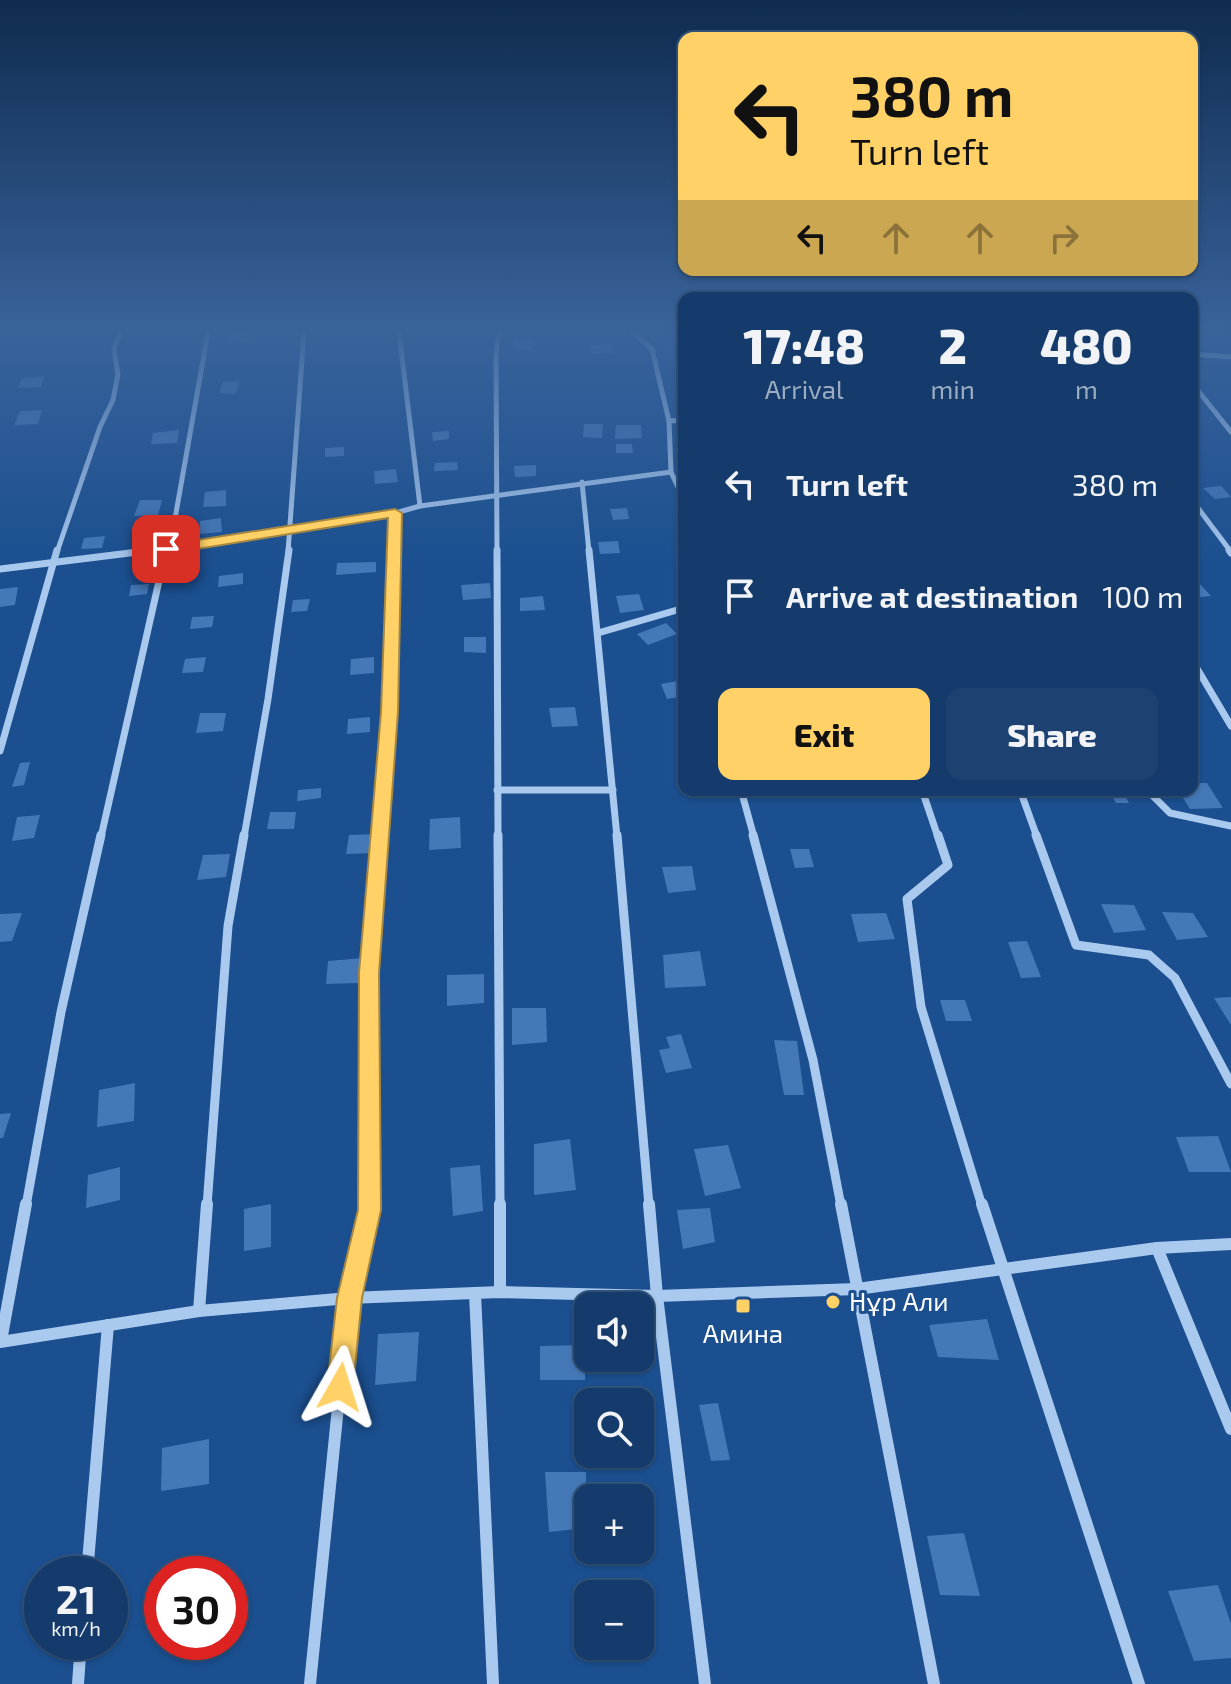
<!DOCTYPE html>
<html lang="en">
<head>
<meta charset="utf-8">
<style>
  :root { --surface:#143b6b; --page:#1d4271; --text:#f1f3f6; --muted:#9dadc1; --line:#33557e; --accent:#ffd166 }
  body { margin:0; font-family:"Exo 2",sans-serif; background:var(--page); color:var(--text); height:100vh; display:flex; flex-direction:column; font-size:30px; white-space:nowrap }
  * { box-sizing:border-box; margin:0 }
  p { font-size:26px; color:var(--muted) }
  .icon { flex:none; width:44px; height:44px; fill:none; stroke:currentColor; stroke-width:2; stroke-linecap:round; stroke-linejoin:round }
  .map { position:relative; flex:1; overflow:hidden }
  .details { position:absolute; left:678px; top:292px; width:520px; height:504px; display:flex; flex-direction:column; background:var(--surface); border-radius:16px; box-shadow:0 2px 6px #0004,0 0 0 2px var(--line) }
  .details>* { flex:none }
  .hud { position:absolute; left:678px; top:32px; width:520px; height:244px; border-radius:16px; box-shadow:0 2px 6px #0004,0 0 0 2px var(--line); background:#ffd166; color:#111; overflow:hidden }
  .buttons { position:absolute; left:574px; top:1292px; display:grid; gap:16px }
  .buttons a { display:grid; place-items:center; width:80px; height:80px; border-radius:16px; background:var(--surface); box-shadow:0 2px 6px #0004,0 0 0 2px var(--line); font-size:40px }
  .speed { position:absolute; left:24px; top:1556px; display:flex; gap:16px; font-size:40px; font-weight:700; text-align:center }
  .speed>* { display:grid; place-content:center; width:104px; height:104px; border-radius:50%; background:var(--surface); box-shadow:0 2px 6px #0004,0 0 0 2px var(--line); line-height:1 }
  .speed small { font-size:20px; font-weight:400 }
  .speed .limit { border:12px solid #d22; background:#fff; color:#111 }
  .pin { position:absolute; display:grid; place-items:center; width:68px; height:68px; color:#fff; margin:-34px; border-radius:16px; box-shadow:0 4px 12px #0006 }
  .me { position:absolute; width:88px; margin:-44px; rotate:6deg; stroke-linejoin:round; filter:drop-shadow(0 0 6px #0008) }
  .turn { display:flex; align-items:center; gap:28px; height:168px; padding:0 40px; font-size:36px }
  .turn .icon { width:104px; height:104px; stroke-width:2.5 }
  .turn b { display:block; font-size:56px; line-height:68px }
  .lanes { display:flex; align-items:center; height:76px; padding:0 40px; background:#0003; justify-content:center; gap:40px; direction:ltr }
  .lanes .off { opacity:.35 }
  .eta { display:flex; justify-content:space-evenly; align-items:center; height:136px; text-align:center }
  .eta b { font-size:48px; font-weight:800; line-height:56px }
  .button { display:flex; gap:16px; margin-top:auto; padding:16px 40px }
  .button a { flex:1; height:92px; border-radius:16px; background:var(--accent); color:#111; font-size:32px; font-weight:800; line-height:92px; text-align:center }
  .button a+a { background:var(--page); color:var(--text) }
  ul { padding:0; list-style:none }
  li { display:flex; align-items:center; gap:24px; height:112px; padding:0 40px }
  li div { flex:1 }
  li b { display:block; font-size:30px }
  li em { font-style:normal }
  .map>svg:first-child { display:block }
</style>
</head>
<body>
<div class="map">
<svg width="1231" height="1684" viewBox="0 0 1231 1684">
  <rect width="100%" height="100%" fill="#1b4f8f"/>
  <!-- building -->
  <g fill="#4478b7">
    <polygon points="249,332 249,341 229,343 231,334"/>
    <polygon points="532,338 534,350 514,350 513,339"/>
    <polygon points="612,344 613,353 591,354 589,345"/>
    <polygon points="45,376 41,387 18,388 22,378"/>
    <polygon points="240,381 235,394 219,393 223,382"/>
    <polygon points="42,410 38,424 14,425 20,411"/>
    <polygon points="584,424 603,424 602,438 583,437"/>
    <polygon points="616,425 641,425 642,438 615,439"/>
    <polygon points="179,430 177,443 151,444 153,433"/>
    <polygon points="449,431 449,439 433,441 432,432"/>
    <polygon points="616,444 632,444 633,453 616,453"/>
    <polygon points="344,447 344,456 325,457 325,448"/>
    <polygon points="457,462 458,470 434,471 435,463"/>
    <polygon points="536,465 536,476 515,477 514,466"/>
    <polygon points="396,469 398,482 375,484 374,471"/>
    <polygon points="1221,486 1231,497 1215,499 1203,488"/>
    <polygon points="226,490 226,506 203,507 205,492"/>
    <polygon points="140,500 162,500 158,515 134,516"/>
    <polygon points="627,508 629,519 613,520 610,509"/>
    <polygon points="221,518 222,532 199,534 200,521"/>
    <polygon points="162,523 157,539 139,541 143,524"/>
    <polygon points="105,536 102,548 81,549 84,538"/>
    <polygon points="618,541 620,553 600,554 598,542"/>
    <polygon points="376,562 376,572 336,575 337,563"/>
    <polygon points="243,573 243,584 218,587 219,576"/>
    <polygon points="1192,582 1198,582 1211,596 1192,598"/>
    <polygon points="490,583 491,598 463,600 461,585"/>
    <polygon points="149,584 147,594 129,596 131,585"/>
    <polygon points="18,587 15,605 0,607 0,589"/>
    <polygon points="639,594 644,610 620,613 616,596"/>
    <polygon points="543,596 545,610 520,611 520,598"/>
    <polygon points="310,599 307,611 291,612 293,600"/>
    <polygon points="214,616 212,627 190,629 192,617"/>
    <polygon points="666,623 677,634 648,645 637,634"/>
    <polygon points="464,637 486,637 486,653 464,652"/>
    <polygon points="206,657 203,672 182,673 185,659"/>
    <polygon points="374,657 374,673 350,675 351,659"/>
    <polygon points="683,680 684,696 667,699 661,684"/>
    <polygon points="575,707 578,726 552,727 549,708"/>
    <polygon points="200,713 226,713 223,731 196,733"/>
    <polygon points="370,717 370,732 347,734 348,719"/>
    <polygon points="30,762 24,785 12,787 20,763"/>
    <polygon points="1192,783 1207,783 1223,808 1190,809 1178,790 1192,790"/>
    <polygon points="321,788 321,798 297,801 298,790"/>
    <polygon points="1109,790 1122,790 1129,803 1116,803"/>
    <polygon points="270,812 296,812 294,829 267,829"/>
    <polygon points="40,815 34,838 12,841 17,817"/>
    <polygon points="460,817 461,848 429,850 430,819"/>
    <polygon points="378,834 376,853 346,854 349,835"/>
    <polygon points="790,849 809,849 814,867 795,868"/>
    <polygon points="230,854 226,877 197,880 203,855"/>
    <polygon points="692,866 696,890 668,893 662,867"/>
    <polygon points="1101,904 1134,905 1146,930 1114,933"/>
    <polygon points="1162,912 1193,913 1208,937 1177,940"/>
    <polygon points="22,913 12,941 0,942 0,914"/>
    <polygon points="886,913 895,939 858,942 851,914"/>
    <polygon points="1027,941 1041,977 1021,978 1008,942"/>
    <polygon points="700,951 706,986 665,988 663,955"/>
    <polygon points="363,958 359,983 326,984 328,961"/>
    <polygon points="484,974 484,1003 447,1006 447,975"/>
    <polygon points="1231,997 1231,1025 1214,998"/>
    <polygon points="940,1000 965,1000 972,1021 946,1021"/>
    <polygon points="512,1008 546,1008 547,1042 512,1045"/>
    <polygon points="681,1034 692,1068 666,1073 659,1050 670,1048 666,1037"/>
    <polygon points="774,1040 797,1041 804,1095 784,1095"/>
    <polygon points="135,1083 134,1121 97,1127 99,1090"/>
    <polygon points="11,1113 3,1138 0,1138 0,1114"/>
    <polygon points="1218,1136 1231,1172 1189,1172 1176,1137"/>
    <polygon points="570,1139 576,1190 534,1195 534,1144"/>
    <polygon points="728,1145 741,1188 705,1196 694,1149"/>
    <polygon points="480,1165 483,1211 453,1216 450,1168"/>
    <polygon points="120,1167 120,1200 86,1208 88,1175"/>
    <polygon points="271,1204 271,1247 244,1251 244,1209"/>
    <polygon points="710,1208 715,1242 683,1249 677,1210"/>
    <polygon points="987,1319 999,1360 938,1357 929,1325"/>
    <polygon points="650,1326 651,1359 640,1359 640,1327"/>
    <polygon points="419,1332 416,1381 375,1385 378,1334"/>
    <polygon points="585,1345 585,1380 540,1380 540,1346"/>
    <polygon points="718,1403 730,1460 711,1461 699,1405"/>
    <polygon points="209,1439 209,1484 161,1491 162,1448"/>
    <polygon points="545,1472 586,1472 586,1528 549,1532"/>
    <polygon points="964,1533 980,1596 940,1595 927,1536"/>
    <polygon points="1218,1585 1231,1624 1231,1658 1194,1661 1168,1591"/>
  </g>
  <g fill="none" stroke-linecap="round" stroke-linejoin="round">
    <!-- minor-far3 -->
    <g stroke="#a9c9ee" stroke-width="5">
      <polyline points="399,332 420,506"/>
      <polyline points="632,332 652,349 669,421 671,472 684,500"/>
      <polyline points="1192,354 1231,357"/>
      <polyline points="1192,383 1231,432"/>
      <polyline points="669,421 684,420"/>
      <polyline points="582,482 589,552"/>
      <polyline points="1192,500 1231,552"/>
      <polyline points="170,547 208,332"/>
      <polyline points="57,552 100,427 113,400 118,374 114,350 120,332"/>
      <polyline points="138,552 395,513 420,506 671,472"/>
      <polyline points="165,552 166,549"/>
      <polyline points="288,552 304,332"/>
      <polyline points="394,552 395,513"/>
      <polyline points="497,552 496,353 499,332"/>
    </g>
    <!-- minor-far2 -->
    <g stroke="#a9c9ee" stroke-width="7">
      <polyline points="497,550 498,837"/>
      <polyline points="589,550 617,837"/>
      <polyline points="1229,550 1231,553"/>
      <polyline points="0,569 154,550"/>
      <polyline points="598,633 684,608"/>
      <polyline points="1192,660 1231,726"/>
      <polyline points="0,751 57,550"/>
      <polyline points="497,790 613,790"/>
      <polyline points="741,790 754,837"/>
      <polyline points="922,790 938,837"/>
      <polyline points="1020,790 1037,837"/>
      <polyline points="1147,790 1170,813 1231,826"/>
      <polyline points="101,837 166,550"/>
      <polyline points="244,837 268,699 289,550"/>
      <polyline points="380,837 390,712 394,550"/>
    </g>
    <!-- minor-far1 -->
    <g stroke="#a9c9ee" stroke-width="9">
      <polyline points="498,835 500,1206"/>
      <polyline points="617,835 649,1206"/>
      <polyline points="753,835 813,1060 841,1206"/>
      <polyline points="938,835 948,865 907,899 921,1007 982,1206"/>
      <polyline points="1036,835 1076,945 1149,955 1175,978 1231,1084"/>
      <polyline points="26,1206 61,1012 101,835"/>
      <polyline points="207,1206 228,926 244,835"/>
      <polyline points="369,1206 369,973 380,835"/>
    </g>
    <!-- minor -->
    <g stroke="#a9c9ee" stroke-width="12">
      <polyline points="500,1204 500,1292"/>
      <polyline points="649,1204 657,1296 705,1684"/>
      <polyline points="841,1204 934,1684"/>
      <polyline points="982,1204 1139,1684"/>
      <polyline points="1157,1248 1231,1429"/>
      <polyline points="475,1293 493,1684"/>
      <polyline points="199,1311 207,1204"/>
      <polyline points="1,1341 26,1204"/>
      <polyline points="0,1342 199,1311 349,1298 500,1292 657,1296 857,1289 1157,1248 1231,1244"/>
      <polyline points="87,1574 108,1325"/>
      <polyline points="78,1684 81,1642"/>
      <polyline points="310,1684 349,1298 369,1204"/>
    </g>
  </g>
  <!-- sky -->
  <linearGradient id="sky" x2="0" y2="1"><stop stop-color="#0f2b4f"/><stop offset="0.58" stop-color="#39639b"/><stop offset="1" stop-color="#39639b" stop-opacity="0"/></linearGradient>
  <rect width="1231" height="568" fill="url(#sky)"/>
  <!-- route -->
  <polygon fill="#ffd166" stroke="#a68842" stroke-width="2" points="395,509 402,513 398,712 379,973 381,1210 362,1298 353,1387 349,1396 340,1400 331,1396 327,1387 337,1298 358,1210 359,973 381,712 388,518 166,554 159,549 166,545"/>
  <!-- markers -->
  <g fill="#ffd166" stroke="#1b4f8f" stroke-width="3">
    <circle cx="833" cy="1302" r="8"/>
    <rect x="735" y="1298" width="16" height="16" rx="4"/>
  </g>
  <g text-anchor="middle" stroke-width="6" stroke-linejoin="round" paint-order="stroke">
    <!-- near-poi labels -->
    <g font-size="26" fill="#fff" stroke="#1b4f8f" text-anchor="start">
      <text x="849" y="1311">Нұр Али</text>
      <text x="743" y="1343" text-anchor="middle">Амина</text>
    </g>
  </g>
</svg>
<div class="buttons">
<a><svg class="icon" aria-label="sound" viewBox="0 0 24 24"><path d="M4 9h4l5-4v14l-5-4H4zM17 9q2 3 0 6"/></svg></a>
<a><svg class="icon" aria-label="search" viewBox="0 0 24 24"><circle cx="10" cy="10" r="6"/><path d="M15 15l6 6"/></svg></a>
<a>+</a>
<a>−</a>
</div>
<div class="speed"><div>21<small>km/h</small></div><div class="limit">30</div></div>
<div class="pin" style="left:166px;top:549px;background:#d93025"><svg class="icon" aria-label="arrive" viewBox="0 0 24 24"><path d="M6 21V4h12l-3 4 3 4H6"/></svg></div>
<svg class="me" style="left:340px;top:1387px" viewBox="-20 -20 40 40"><path d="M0-17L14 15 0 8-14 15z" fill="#ffd166" stroke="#fff" stroke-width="4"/></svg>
<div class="hud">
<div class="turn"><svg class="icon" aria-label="left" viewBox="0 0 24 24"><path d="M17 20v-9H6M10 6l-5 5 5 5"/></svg><div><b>380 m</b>Turn left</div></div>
<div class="lanes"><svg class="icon" aria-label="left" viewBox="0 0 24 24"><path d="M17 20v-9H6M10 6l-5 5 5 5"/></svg><svg class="icon off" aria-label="ahead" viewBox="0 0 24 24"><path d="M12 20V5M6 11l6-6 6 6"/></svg><svg class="icon off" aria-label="ahead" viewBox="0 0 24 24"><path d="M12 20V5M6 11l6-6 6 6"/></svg><svg class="icon off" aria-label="right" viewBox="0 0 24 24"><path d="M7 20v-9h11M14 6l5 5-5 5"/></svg></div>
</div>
<section class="details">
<div class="eta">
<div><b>17:48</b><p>Arrival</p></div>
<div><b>2</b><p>min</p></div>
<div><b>480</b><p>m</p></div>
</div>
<ul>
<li><svg class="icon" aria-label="left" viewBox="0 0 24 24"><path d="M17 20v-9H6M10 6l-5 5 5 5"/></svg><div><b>Turn left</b></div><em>380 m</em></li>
<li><svg class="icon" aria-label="arrive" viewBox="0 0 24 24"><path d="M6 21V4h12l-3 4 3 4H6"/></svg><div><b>Arrive at destination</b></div><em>100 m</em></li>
</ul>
<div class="button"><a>Exit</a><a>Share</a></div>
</section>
</div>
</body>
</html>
